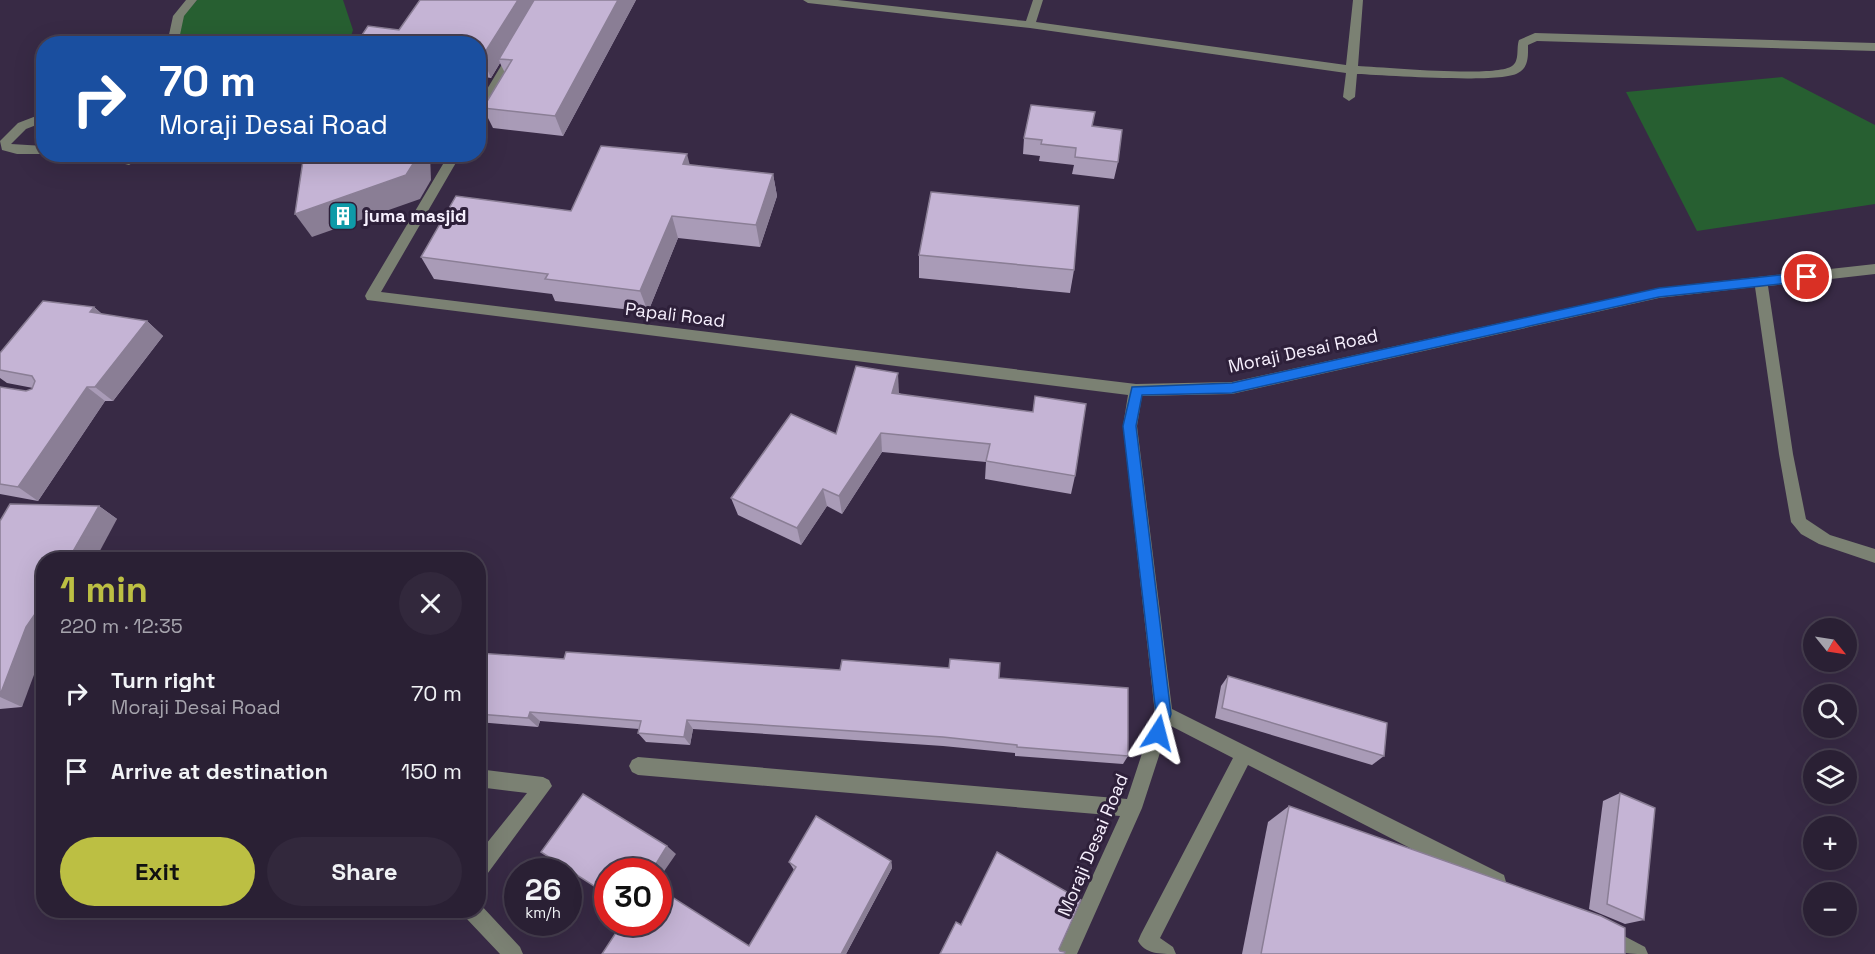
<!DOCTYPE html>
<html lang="en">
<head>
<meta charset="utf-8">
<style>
  :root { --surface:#2a2034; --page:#32283c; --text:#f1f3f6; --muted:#a5a3ac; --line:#463e4f; --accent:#bcbf43 }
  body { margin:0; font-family:"Space Grotesk",sans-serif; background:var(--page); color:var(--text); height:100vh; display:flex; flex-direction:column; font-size:22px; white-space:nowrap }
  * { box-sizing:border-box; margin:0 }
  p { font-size:20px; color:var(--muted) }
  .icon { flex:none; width:33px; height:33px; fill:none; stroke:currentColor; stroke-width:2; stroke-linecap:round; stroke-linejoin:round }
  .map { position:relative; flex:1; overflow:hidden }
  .drawer { position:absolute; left:36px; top:552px; width:450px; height:366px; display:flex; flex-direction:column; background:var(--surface); border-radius:24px; box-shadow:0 6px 24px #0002,0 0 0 2px var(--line) }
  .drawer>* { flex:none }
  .top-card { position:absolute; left:36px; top:36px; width:450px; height:126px; border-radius:24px; box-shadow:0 6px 24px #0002,0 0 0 2px var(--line); background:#1a4fa0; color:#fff; overflow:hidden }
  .needle { width:39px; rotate:120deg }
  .tools { position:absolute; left:1803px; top:618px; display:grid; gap:12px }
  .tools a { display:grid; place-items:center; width:54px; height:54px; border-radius:50%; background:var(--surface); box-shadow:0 6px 24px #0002,0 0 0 2px var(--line); font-size:30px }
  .speed { position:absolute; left:504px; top:858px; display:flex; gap:12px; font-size:30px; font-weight:700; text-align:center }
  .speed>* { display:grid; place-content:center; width:78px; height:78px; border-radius:50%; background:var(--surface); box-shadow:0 6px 24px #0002,0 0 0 2px var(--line); line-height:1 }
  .speed small { font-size:15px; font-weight:400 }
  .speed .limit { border:9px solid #d22; background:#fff; color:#111 }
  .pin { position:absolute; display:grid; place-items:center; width:51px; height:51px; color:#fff; margin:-26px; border:3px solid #fff; border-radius:50%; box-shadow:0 2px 6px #0007 }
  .me { position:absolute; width:66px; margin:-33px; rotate:9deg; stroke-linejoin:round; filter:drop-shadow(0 0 4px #0008) }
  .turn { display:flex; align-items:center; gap:21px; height:126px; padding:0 24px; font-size:27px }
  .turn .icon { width:78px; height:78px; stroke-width:2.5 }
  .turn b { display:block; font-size:42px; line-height:51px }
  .round { display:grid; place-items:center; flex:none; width:63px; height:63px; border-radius:32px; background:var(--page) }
  .head { display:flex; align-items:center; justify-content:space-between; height:102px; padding:0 24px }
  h1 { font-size:36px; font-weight:800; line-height:45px; color:var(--accent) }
  .button { display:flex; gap:12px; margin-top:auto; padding:12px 24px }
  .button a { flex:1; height:69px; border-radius:36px; background:var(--accent); color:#111; font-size:24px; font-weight:800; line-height:69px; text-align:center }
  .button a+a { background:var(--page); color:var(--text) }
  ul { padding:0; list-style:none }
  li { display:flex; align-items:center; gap:18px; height:78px; padding:0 24px }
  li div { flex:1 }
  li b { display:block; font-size:22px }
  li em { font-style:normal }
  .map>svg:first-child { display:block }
</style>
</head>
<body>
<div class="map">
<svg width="1875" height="954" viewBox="0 0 1875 954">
  <rect width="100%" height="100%" fill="#382a45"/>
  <!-- green -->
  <g fill="#275f31">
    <polygon points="197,0 343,0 353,30 349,43 174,44 177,23"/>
    <polygon points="1782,77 1875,125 1875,204 1697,231 1626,92"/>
  </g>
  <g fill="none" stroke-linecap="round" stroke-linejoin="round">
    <!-- minor -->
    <g fill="#7b8173" fill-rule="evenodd">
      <polygon points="186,0 197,0 184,16 178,44 167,44 173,16"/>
      <path d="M803,0H838L1026,21L1033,0H1043L1036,22L1346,65L1353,0H1363L1358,66C1384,67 1495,78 1512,66C1520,61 1516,48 1519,40L1535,33L1875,43V51L1537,41L1528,45C1528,56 1529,67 1518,73C1500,84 1385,75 1357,74L1355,97L1349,101L1343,97L1346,73L1030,28L808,3Z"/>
      <polygon points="514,50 520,54 482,118 478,119 478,104 510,51"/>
      <polygon points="44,113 44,122 26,129 11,144 44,146 44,154 17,154 2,150 0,141 18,123"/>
      <polygon points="96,154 120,154 133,158 135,161 129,165 98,157"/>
      <path d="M449,154H461L381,292L1136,384L1232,382L1659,288L1875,264V274L1768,286L1793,454L1806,519L1830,535L1875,549V563L1819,544L1801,534L1791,522L1779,454L1755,287L1659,298L1232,394L1142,396L1137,426L1172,709L1504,875L1506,882L1504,889L1497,891L1490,889L1248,765L1160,938L1173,947L1176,954C1160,954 1145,954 1138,941L1141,934L1233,758L1169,725L1142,808L1077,954H1057L1120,816L638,775L632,772L629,766L632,760L638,757L1127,799L1155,714L1123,426L1128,395L367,300L365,296L367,292Z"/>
      <polygon points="478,769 543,777 549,780 552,786 485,877 478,879 478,854 527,793 478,787"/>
      <polygon points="479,903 520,947 523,954 500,954 465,917 463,910 478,910"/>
      <path d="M1607,927L1645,947L1648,954C1630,954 1605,954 1597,937L1600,930Z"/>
    </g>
  </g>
  <!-- wall -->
  <g fill="#a99bb7">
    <polygon points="636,0 563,136 493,128 483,108 505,73 500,63 491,78 478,76 478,44 399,30"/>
    <polygon points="1092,126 1118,162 1114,179 1072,174 1074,165 1039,161 1040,156 1023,154 1024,138"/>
    <polygon points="690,165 773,174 777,196 760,247 678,238 648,312 555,301 552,294 434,279 421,257 571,211"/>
    <polygon points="919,255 1074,270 1070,293 919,278"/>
    <polygon points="94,307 102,314 147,321 163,336 113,401 105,401 38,501 0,494 0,387 26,391 32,389 33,388 7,383 0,378 0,353"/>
    <polygon points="899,393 1075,476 1071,494 985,479 986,462 882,452 842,514 827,506 801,545 738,515 731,498 836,434"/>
    <polygon points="99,506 117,519 44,560 22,707 0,709 0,521"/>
    <polygon points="478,653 564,659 999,678 1128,756 1123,764 1015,756 1015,753 943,746 693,729 690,745 646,742 638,733 639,729 540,721 538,727 478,722"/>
    <polygon points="1228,676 1384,756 1372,765 1215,718 1221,686"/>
    <polygon points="1620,793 1644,920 1625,924 1589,909 1603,801"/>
    <polygon points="1289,806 1625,954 1242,954 1268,822"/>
    <polygon points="891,861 892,868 846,954 602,954 749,946 794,870 789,862"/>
  </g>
  <!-- shaded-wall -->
  <g fill="#8a7e95">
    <polygon points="518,0 538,0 499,59 500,63 491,78 482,57"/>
    <polygon points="618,0 636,0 563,136 555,116"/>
    <polygon points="418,154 430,154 431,180 420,199 312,237 295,214"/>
    <polygon points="687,154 693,177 683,164"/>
    <polygon points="773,174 777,196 760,247 756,225"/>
    <polygon points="672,216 678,238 648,312 640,291"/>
    <polygon points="94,307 111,322 90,312"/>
    <polygon points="147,321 163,336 113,401 95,387"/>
    <polygon points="898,373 899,393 894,412 892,393"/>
    <polygon points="87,387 105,401 38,501 18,487"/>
    <polygon points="881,433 882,452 842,514 839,496"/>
    <polygon points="823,489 827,506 801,545 797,528"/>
    <polygon points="99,506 117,519 95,560 68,560"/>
    <polygon points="44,601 44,648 22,707 0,697 0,695 26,627"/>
    <polygon points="530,712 540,721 538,727 528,718"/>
    <polygon points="687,720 693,729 690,745 684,737"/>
    <polygon points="667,846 676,854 658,880 658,872 651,872"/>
    <polygon points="891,861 892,868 846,954 841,954"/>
  </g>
  <!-- building -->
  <g fill="#c5b4d5" stroke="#8a7e95" stroke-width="1.5">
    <polygon points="420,0 518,0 482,57 478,56 478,44 356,44 368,26 399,30"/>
    <polygon points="534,0 618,0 555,116 483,108 512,60 499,59"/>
    <polygon points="1031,105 1095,112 1092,126 1122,130 1118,162 1075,157 1076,148 1041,144 1042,140 1024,138"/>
    <polygon points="601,146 687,154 683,164 773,174 756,225 672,216 640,291 545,279 548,274 421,257 456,196 571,211"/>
    <polygon points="304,154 418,154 418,156 406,175 295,214"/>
    <polygon points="931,192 1079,206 1074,270 919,255"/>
    <polygon points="43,301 94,307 90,312 147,321 95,387 87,387 18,487 0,484 0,387 26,391 32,389 35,381 32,376 0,370 0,353"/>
    <polygon points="856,366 898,373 892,393 1033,412 1035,396 1086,404 1075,476 986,461 990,444 881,433 839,496 823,489 797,528 731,498 791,414 836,434"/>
    <polygon points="10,504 99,506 68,560 44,560 44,601 26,627 0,695 0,521"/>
    <polygon points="566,652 840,670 842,660 949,668 950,659 1000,663 999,678 1128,688 1128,756 1017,747 1017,745 943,737 687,720 684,737 638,733 641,721 530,712 528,718 478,714 478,653 564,659"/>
    <polygon points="1228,676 1387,723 1384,756 1222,708"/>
    <polygon points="1620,793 1655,808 1644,920 1607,904"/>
    <polygon points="583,794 667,846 651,872 608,872 608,895 541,852"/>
    <polygon points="1289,806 1601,916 1625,928 1625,954 1261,954"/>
    <polygon points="816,816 891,861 841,954 602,954 623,922 658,922 658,888 749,946 796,867 789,862"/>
    <polygon points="997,852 1081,900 1059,949 1060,951 1065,952 1064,954 940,954 956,922 961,925"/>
  </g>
  <!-- route -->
  <polygon fill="#1a73e8" stroke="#114b97" stroke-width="1.5" points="1807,272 1813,277 1807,281 1659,297 1232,393 1142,395 1136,426 1171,714 1163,738 1158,741 1152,738 1150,733 1156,714 1123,426 1132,387 1232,383 1659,288"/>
  <!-- icons -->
  <defs>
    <g id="building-square" transform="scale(1.5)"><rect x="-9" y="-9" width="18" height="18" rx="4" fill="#0f9aa8" stroke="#2e203a"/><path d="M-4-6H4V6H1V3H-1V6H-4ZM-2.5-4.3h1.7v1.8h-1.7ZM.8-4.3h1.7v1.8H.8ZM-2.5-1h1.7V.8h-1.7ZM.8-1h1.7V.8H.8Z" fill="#fff"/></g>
  </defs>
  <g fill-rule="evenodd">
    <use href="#building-square" x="343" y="216"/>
  </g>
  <g text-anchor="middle" stroke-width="6" stroke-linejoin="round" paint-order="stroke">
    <!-- poi labels -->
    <g font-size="18" font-weight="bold" fill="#f7f0fe" stroke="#2e203a" text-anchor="start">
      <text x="364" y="222">juma masjid</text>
    </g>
    <!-- street labels -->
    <g font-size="18" fill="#f7f0fe" stroke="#2e203a">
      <text transform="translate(675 315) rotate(7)" y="6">Papali Road</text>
      <text transform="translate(1303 351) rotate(-12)" y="6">Moraji Desai Road</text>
      <text transform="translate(1093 845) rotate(-67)" y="6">Moraji Desai Road</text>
    </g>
  </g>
</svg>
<div class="tools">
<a><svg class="needle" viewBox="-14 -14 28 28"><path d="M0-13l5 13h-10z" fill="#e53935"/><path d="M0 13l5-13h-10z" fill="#a5a3ac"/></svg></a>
<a><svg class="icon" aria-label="search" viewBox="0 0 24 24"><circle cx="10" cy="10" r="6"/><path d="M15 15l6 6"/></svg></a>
<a><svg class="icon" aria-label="layers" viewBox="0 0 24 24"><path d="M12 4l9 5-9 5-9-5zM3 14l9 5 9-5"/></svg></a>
<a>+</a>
<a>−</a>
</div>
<div class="speed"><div>26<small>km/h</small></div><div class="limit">30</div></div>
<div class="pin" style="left:1807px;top:277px;background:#d93025"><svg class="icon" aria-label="arrive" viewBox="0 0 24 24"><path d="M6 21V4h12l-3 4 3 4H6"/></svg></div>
<svg class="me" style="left:1158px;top:733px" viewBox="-20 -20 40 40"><path d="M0-17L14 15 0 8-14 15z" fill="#1a73e8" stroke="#fff" stroke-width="4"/></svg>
<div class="top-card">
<div class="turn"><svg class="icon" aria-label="right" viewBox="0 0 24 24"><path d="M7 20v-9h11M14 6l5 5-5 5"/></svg><div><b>70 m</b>Moraji Desai Road</div></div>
</div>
<section class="drawer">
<div class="head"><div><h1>1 min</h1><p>220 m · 12:35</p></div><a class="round"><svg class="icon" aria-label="close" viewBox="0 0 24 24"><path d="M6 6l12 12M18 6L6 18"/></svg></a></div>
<ul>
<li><svg class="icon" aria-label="right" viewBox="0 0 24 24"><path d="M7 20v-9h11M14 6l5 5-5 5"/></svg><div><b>Turn right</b><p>Moraji Desai Road</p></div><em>70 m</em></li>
<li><svg class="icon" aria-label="arrive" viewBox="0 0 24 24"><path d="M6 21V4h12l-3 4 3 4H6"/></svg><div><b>Arrive at destination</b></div><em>150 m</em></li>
</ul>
<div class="button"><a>Exit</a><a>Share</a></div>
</section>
</div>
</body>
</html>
